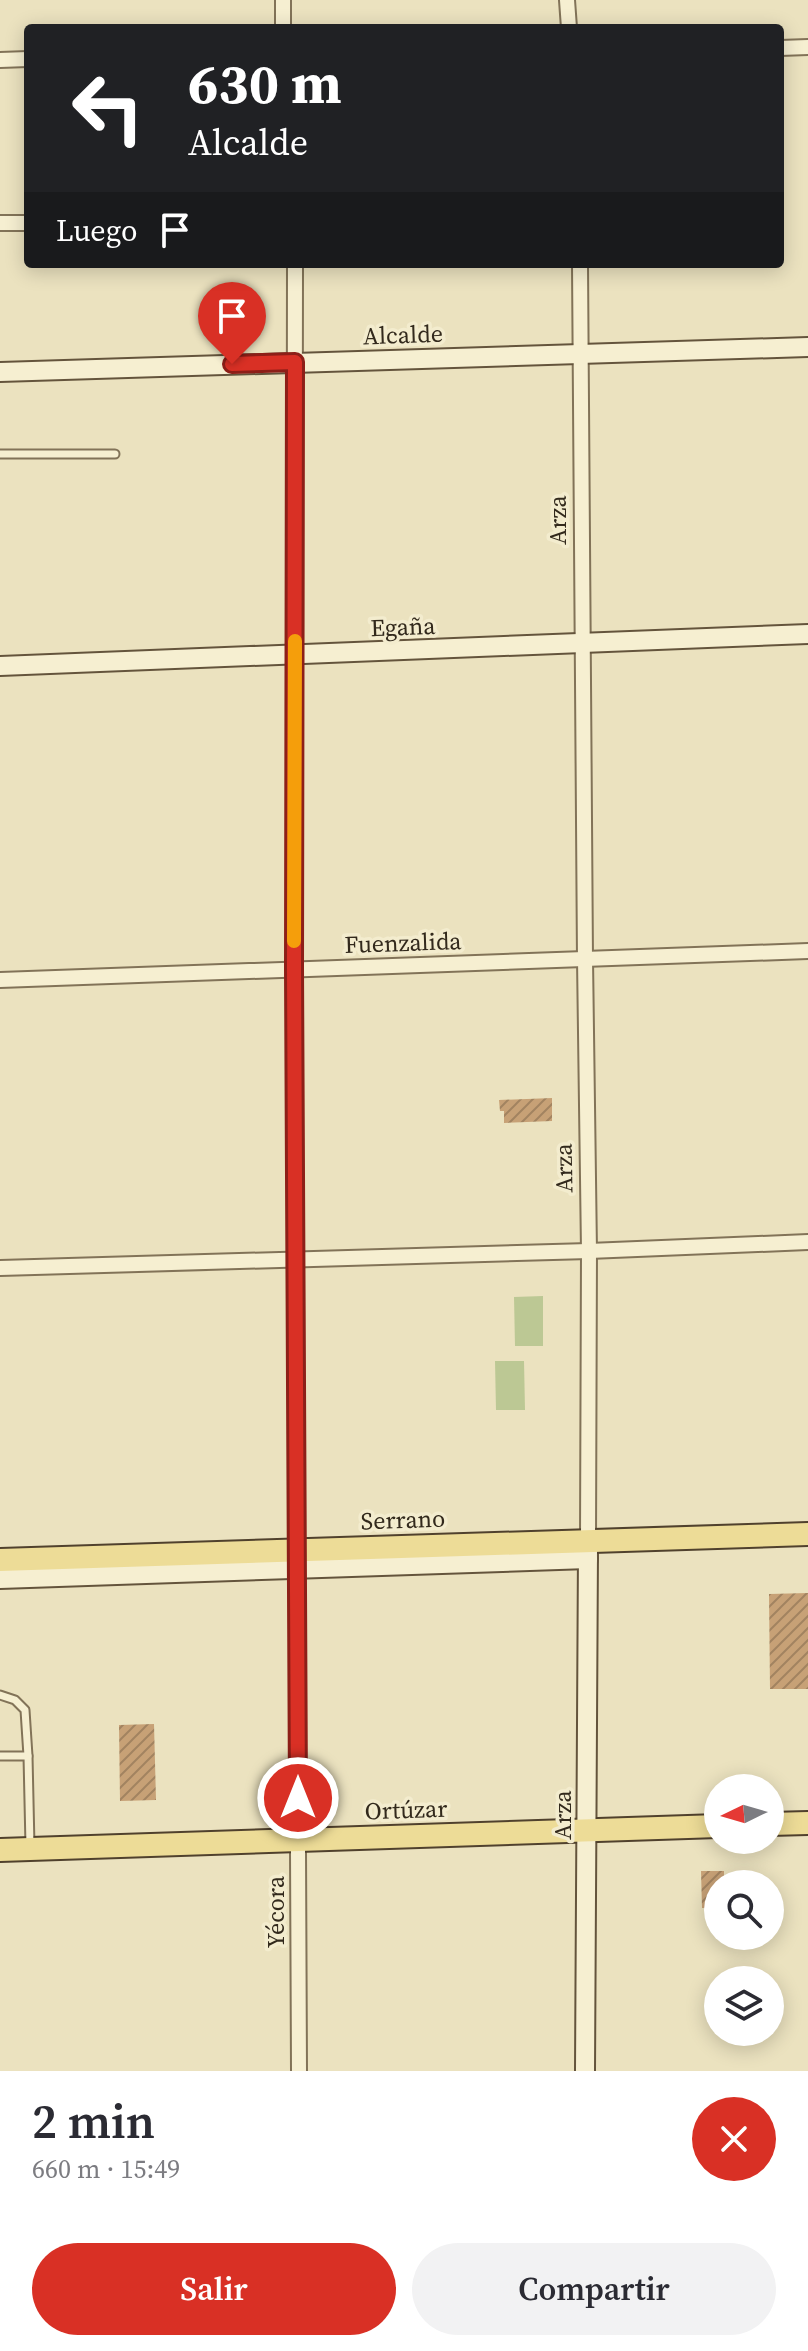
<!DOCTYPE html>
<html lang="es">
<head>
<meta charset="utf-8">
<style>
  :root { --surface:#fff; --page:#f2f2f3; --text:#2b2b33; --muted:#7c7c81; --accent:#d93025 }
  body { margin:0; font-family:"Source Serif 4",serif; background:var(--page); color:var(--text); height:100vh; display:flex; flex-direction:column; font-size:30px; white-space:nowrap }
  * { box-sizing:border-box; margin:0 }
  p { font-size:26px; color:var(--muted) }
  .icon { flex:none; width:44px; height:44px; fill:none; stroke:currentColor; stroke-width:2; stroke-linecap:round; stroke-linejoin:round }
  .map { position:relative; height:2071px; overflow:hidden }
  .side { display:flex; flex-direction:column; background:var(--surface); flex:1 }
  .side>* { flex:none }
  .top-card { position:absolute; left:24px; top:24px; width:760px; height:244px; border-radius:8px; box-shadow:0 4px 20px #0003; background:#202124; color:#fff; overflow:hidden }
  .needle { width:52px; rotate:265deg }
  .controls { position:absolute; left:704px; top:1774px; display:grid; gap:16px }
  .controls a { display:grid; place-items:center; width:80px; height:80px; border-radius:50%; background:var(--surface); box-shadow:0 4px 20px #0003; font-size:40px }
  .pin { position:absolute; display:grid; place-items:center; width:68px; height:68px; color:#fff; margin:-82px -34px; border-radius:50% 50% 50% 0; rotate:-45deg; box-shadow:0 0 8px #0007 }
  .pin .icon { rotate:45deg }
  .me { position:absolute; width:88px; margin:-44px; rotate:0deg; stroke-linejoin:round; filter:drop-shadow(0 0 6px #0008) }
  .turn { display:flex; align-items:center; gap:28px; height:168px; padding:0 32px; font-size:36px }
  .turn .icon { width:104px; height:104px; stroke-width:2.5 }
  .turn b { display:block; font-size:56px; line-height:68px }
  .then { display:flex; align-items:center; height:76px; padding:0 32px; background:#0003; gap:16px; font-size:30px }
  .round { display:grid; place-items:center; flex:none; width:84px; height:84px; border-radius:42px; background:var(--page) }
  .headline { display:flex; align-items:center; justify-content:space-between; height:136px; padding:0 32px }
  h1 { font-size:48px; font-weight:600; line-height:60px }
  .action { display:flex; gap:16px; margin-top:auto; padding:16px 32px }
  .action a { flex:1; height:92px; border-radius:48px; background:var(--accent); color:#fff; font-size:32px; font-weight:600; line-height:92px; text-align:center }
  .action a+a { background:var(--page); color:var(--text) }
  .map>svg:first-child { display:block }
</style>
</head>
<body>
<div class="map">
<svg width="808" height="2071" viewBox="0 0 808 2071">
  <defs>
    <pattern id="building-hatch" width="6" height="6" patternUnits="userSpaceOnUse" patternTransform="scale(2)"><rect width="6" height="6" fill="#c7a176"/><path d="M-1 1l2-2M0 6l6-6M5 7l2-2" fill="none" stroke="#a28360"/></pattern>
  </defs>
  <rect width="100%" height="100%" fill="#ebe2bf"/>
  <!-- pitch -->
  <g fill="#bcc894">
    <polygon points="543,1296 543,1346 515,1346 514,1297"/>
    <polygon points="495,1361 524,1361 525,1410 496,1410"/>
  </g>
  <!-- building -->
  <g fill="url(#building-hatch)">
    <polygon points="552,1098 552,1121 504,1123 504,1111 500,1111 499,1100"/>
    <polygon points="808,1593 808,1689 770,1689 769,1594"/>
    <polygon points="154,1724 156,1800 120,1801 119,1725"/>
    <polygon points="701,1871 724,1871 724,1884 718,1884 718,1908 702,1908"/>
  </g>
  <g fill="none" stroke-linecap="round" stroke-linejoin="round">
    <!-- lane casing -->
    <g stroke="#827358" stroke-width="11">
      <g id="lane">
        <polyline points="0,454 115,454"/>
        <polyline points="0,1695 15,1700 25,1710 28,1756 30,1846"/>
        <polyline points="0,1756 28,1756"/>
      </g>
    </g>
    <!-- street casing -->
    <g stroke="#827358" stroke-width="18">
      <g id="street">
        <polyline points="283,0 283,28"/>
        <polyline points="567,0 569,28"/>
        <polyline points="780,48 808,47"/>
        <polyline points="0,60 28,59"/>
        <polyline points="0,223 28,223"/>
        <polyline points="295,264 294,968 299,2071"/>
        <polyline points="580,264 585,959 589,1251 588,1540"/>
        <polyline points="0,980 808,951"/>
        <polyline points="0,1268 589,1251 808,1242"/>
      </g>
    </g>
    <!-- secondary casing -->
    <g stroke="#64543c" stroke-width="22">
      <g id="secondary">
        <polyline points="0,372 808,347"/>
        <polyline points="0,666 808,634"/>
        <polyline points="0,1579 588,1559"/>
        <polyline points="585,2071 588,1550"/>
      </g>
    </g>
    <!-- primary casing -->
    <g stroke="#50412d" stroke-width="26">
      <g id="primary">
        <polyline points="0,1560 808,1534"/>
        <polyline points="770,1824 808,1823"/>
        <polyline points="0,1850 718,1826"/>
      </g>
    </g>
    <!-- lane -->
    <use href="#lane" stroke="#f6efd1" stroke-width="7"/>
    <!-- street -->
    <use href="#street" stroke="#f6efd1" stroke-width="14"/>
    <!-- secondary -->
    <use href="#secondary" stroke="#f6efd1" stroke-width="18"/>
    <!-- primary -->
    <use href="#primary" stroke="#eddc97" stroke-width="22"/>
  </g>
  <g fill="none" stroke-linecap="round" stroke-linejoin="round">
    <!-- route casing -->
    <g stroke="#8d1f18" stroke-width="20">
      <polyline id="route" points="232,364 295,362 294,968 298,1798"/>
    </g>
    <!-- route -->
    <use href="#route" stroke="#d93025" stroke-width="14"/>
    <!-- slow -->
    <polyline stroke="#f59e0b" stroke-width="14" points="294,941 295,641"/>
  </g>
  <g text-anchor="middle" stroke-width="7" stroke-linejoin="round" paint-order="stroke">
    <!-- street labels -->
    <g font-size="24" fill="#32291c" stroke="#f3ecce">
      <text transform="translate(403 335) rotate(-2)" y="8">Alcalde</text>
      <text transform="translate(558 520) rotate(-90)" y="8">Arza</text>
      <text transform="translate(403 627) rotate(-2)" y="8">Egaña</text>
      <text transform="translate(403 943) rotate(-2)" y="8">Fuenzalida</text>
      <text transform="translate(564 1168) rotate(-91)" y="8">Arza</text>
      <text transform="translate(403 1520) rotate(-2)" y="8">Serrano</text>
      <text transform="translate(406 1810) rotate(-2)" y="8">Ortúzar</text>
      <text transform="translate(563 1815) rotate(-90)" y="8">Arza</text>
      <text transform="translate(276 1912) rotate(-90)" y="8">Yécora</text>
    </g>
  </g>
</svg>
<div class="controls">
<a><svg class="needle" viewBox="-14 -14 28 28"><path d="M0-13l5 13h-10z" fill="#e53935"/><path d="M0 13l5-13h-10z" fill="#7c7c81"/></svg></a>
<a><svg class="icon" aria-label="search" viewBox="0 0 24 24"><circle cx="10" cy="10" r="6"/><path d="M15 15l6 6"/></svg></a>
<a><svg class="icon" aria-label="layers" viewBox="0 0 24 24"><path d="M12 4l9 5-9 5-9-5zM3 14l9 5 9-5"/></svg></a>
</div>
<div class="pin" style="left:232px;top:364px;background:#d93025"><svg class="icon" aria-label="arrive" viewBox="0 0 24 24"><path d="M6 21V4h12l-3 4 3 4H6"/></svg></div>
<svg class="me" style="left:298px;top:1798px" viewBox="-20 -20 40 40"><circle r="17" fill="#d93025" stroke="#fff" stroke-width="3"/><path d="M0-11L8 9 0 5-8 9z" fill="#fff"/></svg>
<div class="top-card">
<div class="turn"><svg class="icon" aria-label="left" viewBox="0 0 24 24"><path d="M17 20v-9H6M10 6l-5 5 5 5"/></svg><div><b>630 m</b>Alcalde</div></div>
<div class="then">Luego<svg class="icon" aria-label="arrive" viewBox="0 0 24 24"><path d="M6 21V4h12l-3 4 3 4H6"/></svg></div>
</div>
</div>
<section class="side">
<div class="headline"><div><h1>2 min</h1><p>660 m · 15:49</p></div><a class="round" style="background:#d93025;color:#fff"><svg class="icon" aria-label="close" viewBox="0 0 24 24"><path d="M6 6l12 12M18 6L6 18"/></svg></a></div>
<div class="action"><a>Salir</a><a>Compartir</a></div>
</section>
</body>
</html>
